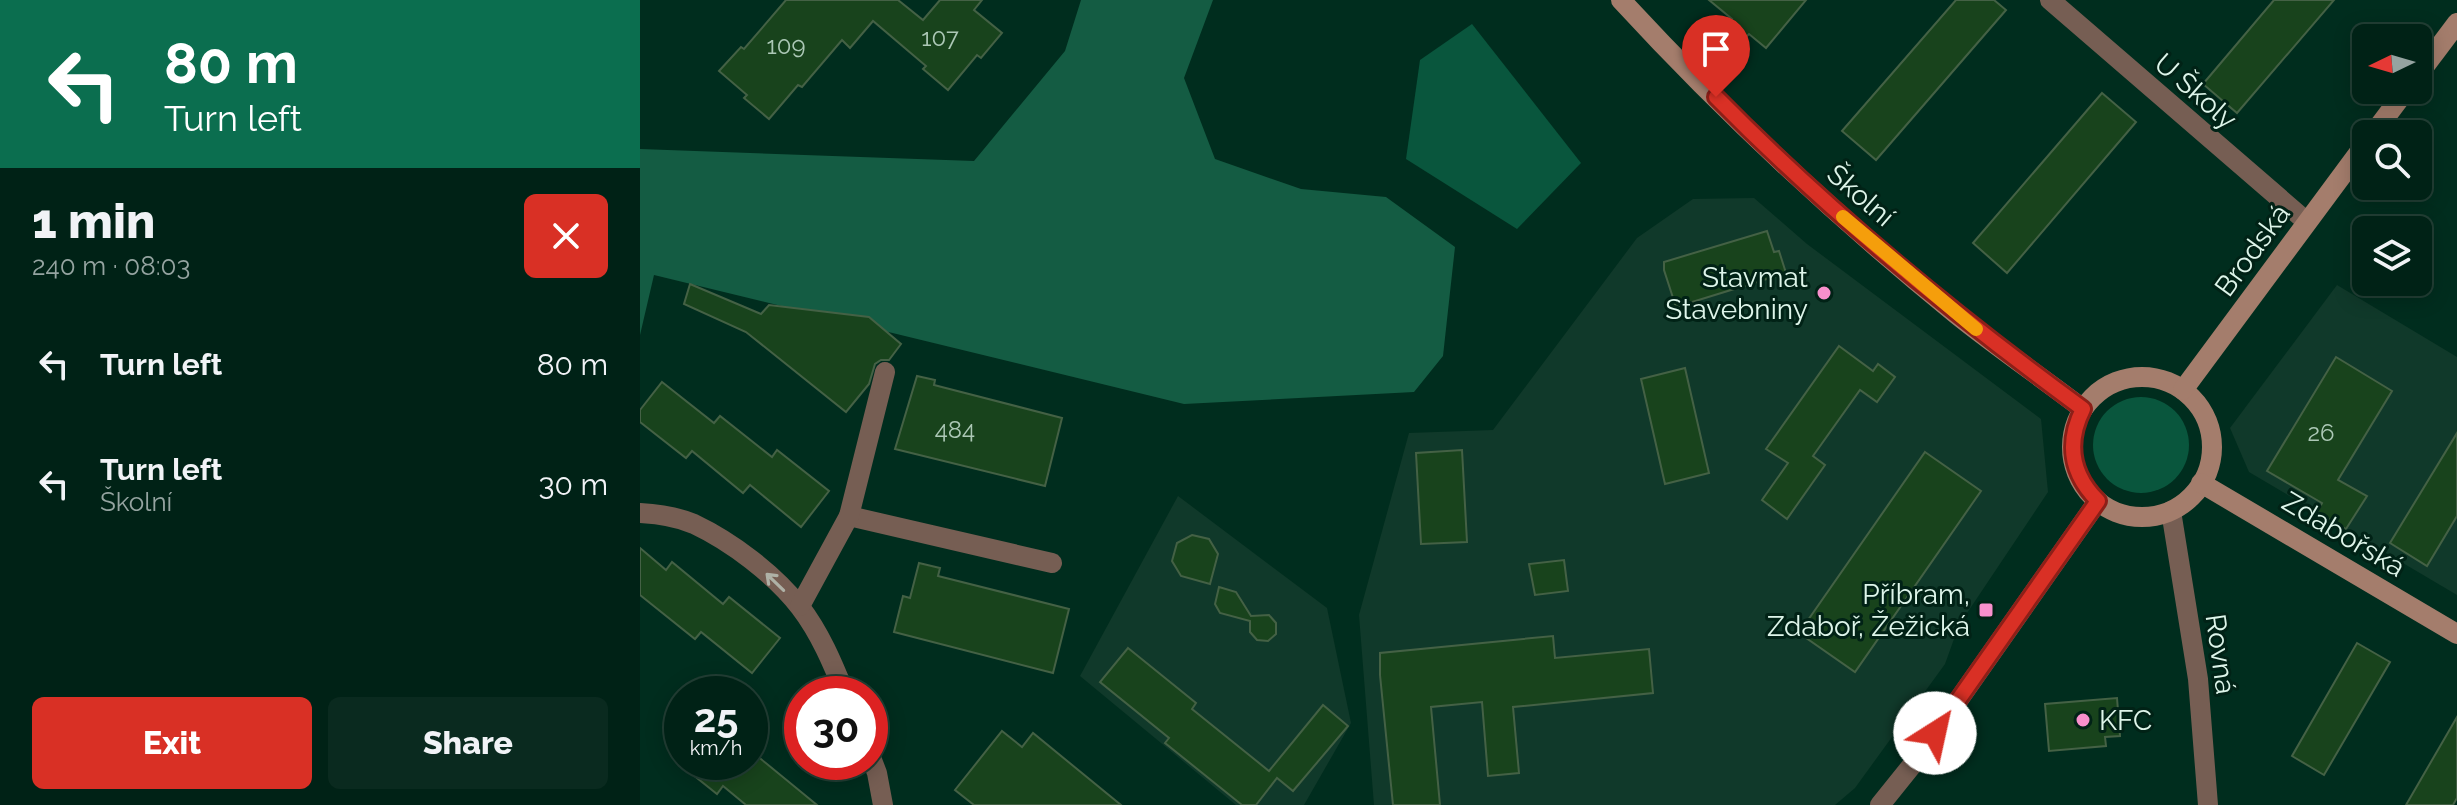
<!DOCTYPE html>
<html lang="en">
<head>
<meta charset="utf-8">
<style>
  :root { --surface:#002216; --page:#0a2a1f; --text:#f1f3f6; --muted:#95a4a1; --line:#223f35; --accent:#d93025 }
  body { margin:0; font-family:Raleway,sans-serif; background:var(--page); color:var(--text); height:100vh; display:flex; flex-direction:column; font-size:30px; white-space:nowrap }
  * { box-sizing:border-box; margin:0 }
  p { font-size:26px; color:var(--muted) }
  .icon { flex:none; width:44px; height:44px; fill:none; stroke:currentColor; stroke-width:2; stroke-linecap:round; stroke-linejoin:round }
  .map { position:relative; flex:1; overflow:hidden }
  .drawer { display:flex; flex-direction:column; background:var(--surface); width:640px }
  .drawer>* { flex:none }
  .guide { background:#0b6e4f; color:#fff; overflow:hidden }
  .needle { width:52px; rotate:265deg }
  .buttons { position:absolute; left:1712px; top:24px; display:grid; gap:16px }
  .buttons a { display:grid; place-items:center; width:80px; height:80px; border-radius:12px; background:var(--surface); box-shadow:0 4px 20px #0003,0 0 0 2px var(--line); font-size:40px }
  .speed { position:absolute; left:24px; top:676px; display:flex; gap:16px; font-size:40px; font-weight:700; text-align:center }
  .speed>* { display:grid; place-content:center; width:104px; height:104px; border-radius:50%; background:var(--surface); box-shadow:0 4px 20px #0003,0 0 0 2px var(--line); line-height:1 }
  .speed small { font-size:20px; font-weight:400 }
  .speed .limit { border:12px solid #d22; background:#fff; color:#111 }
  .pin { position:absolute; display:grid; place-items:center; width:68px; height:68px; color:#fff; margin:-82px -34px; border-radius:50% 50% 50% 0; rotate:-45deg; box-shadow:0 0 8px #0007 }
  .pin .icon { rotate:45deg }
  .me { position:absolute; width:88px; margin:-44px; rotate:35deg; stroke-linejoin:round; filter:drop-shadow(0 0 6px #0008) }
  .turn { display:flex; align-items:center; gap:28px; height:168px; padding:0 32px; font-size:36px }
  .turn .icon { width:104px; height:104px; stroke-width:2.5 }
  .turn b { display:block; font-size:56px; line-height:68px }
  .round { display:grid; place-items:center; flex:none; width:84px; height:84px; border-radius:12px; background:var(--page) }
  .summary { display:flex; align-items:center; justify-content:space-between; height:136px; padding:0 32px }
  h1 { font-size:48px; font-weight:800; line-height:60px }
  .action { display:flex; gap:16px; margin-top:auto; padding:16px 32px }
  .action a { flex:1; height:92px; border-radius:12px; background:var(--accent); color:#fff; font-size:32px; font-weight:800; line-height:92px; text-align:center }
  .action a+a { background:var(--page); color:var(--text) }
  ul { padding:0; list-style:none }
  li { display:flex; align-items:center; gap:24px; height:120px; padding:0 32px }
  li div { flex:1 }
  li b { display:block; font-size:30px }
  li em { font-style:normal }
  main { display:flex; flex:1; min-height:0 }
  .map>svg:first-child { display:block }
</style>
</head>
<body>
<main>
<section class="drawer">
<div class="guide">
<div class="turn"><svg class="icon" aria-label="left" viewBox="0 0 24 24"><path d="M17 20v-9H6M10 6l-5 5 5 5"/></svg><div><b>80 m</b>Turn left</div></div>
</div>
<div class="summary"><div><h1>1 min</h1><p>240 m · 08:03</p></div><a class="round" style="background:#d93025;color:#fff"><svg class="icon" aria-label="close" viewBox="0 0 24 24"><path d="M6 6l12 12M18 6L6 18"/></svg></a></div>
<ul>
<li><svg class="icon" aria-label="left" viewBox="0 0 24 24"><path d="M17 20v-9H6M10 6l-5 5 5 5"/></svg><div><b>Turn left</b></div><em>80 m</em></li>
<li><svg class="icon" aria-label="left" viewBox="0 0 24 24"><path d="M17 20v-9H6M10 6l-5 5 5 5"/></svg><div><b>Turn left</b><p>Školní</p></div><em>30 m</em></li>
</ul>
<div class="action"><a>Exit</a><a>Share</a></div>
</section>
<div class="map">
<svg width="1817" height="805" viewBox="0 0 1817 805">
  <rect width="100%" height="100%" fill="#002d1e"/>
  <!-- built -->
  <g fill="#10392a">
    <polygon points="1114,198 1167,244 1401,419 1408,492 1319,625 1305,664 1215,788 1195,805 734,805 719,615 769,433 853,430 997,238 1053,199"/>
    <polygon points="1697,285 1817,357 1817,595 1609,472 1590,428"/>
    <polygon points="538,496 687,608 711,723 664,805 596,805 440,676"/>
  </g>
  <!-- green -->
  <g fill="#09563d">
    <polygon points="832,24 941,163 877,229 766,159 780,60"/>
    <circle cx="1501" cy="445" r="48"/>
  </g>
  <!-- forest -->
  <polygon fill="#145c43" points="441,0 573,0 544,78 575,159 661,189 746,197 815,247 803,356 774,392 544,404 14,275 0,335 0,149 334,161 425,51"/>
  <!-- building -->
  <g fill="#18431c" stroke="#446145" stroke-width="2">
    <polygon points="146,0 258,0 283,20 300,0 342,0 334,10 362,33 341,58 337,55 308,90 283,69 286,66 233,21 210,48 202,40 162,87 158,85 129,119 104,98 107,95 79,71 101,47 104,49"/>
    <polygon points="1069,0 1166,0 1126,48 1109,34 1106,37 1089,23 1092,19"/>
    <polygon points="1316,0 1354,0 1366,10 1236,160 1202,131"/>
    <polygon points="1634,0 1694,0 1597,113 1563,84"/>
    <polygon points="1462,93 1496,122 1367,273 1333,243"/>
    <polygon points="1127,231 1134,252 1139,251 1146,273 1036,307 1024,270 1024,262"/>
    <polygon points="50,284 121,314 129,305 229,317 261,344 249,360 241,360 235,364 229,384 206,412 106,332 44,304"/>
    <polygon points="1199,346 1233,371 1238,364 1255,377 1237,402 1220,390 1173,456 1185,465 1147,519 1122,500 1148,463 1126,449"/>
    <polygon points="1696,357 1752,391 1698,480 1727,496 1706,529 1677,512 1682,503 1627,471"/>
    <polygon points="1045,368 1069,473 1025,484 1001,379"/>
    <polygon points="277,376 295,380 294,385 422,418 405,486 255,449"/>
    <polygon points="22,382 74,423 80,416 132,457 137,450 189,491 161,527 110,485 103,493 52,451 46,458 0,422 0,410"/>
    <polygon points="1817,433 1817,516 1787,566 1750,543"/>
    <polygon points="822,450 827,542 781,544 776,453"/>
    <polygon points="1285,452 1341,491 1215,672 1159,633"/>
    <polygon points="552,535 569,539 578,554 570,584 541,576 532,561 537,543"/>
    <polygon points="0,548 26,570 32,562 83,604 89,597 140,638 112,673 61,632 55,639 0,595"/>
    <polygon points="924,560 928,591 895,595 889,564"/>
    <polygon points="279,563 300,568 298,576 429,609 413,673 254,632 263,596 270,598"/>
    <polygon points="579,587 596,592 611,616 629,615 636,623 636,634 628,641 617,640 610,632 610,621 580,613 575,604"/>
    <polygon points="913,636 915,658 1009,649 1013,693 873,707 879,773 848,776 842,702 791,707 800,805 753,805 740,675 740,653"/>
    <polygon points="1717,643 1750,662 1684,775 1652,756"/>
    <polygon points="488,648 556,703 552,709 629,771 683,705 708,726 653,791 637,778 616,805 602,805 525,743 529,738 460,682"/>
    <polygon points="1477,698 1480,736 1465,737 1466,746 1409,751 1405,704"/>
    <polygon points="1817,717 1817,798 1813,805 1766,805"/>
    <polygon points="362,731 382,747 393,733 481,805 334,805 315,790"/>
    <polygon points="111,751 127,764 177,805 106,805 83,786 77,794 37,762 110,762"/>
  </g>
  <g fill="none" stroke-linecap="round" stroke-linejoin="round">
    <!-- street -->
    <g stroke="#765e53" stroke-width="20">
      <polyline points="1410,0 1667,222"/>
      <polyline points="1531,511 1558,679 1568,805"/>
      <path d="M0,513C17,514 38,517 54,524C92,542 134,574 160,607C180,633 193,664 205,694"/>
      <polyline points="209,516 412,563"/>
      <polyline points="160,606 209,516 245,372"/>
      <polyline points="230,755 237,773 243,805"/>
      <polyline points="1240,805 1277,759 1458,501"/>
    </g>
    <!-- secondary -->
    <g stroke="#a47d6c" stroke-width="20">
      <path d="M981,0C1085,113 1197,217 1316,314C1357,347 1401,377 1443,409"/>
      <polyline points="1778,75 1817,23"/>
      <polyline points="1733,134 1766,90"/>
      <circle cx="1502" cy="447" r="70"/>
      <polyline points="1543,390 1726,143"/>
      <polyline points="1561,483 1817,634"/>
    </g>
  </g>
  <!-- one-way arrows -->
  <defs><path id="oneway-shaft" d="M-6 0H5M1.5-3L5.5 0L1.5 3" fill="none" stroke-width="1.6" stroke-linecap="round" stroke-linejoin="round" transform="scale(2)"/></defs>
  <use stroke="#afb1a6" href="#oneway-shaft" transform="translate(135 582) rotate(-136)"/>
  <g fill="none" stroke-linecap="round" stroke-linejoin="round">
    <!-- route casing -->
    <g stroke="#8d1f18" stroke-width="20">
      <path id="route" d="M1076,97C1189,212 1313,314 1443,409C1426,443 1431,474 1458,501L1295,733"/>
    </g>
    <!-- route -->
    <use href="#route" stroke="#d93025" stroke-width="14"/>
    <!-- slow -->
    <polyline stroke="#f59e0b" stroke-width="14" points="1203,217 1336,329"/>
  </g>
  <!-- markers -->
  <g fill="#f890cc" stroke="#012216" stroke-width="3">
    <circle cx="1184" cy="293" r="8"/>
    <rect x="1338" y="602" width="16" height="16" rx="4"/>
    <circle cx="1443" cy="720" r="8"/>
  </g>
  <g text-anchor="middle" stroke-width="6" stroke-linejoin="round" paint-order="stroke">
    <!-- number labels -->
    <g font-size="24" fill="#acc8b6">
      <text x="300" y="46">107</text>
      <text x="146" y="54">109</text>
      <text x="315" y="438">484</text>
      <text x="1681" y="441">26</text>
    </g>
    <!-- street labels -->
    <g font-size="28" fill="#def5ea" stroke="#012216">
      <text transform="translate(1556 91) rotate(41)" y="10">U Školy</text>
      <text transform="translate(1221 195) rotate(41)" y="10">Školní</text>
      <text transform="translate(1612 250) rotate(-54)" y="10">Brodská</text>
      <text transform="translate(1704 534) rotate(31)" y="10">Zdabořská</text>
      <text transform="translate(1581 654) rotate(82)" y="10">Rovná</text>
    </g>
    <!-- poi labels -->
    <g font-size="28" fill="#def5ea" stroke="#012216" text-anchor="end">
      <text x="1168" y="287">Stavmat<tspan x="1168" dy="32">Stavebniny</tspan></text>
      <text x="1330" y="604">Příbram,<tspan x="1330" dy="32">Zdaboř, Žežická</tspan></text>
      <text x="1459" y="730" text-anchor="start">KFC</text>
    </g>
  </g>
</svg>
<div class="buttons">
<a><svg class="needle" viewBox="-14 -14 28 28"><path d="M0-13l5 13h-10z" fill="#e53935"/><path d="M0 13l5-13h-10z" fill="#95a4a1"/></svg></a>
<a><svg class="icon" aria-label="search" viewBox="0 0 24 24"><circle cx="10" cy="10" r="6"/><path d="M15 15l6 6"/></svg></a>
<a><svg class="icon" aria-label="layers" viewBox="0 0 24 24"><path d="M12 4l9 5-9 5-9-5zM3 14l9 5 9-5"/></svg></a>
</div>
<div class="speed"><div>25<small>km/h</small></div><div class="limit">30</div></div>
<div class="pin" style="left:1076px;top:97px;background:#d93025"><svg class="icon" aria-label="arrive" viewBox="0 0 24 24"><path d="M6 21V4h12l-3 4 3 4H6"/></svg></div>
<svg class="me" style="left:1295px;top:733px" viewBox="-20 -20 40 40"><circle r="19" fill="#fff"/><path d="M0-13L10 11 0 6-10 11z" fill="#d93025"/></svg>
</div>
</main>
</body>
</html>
